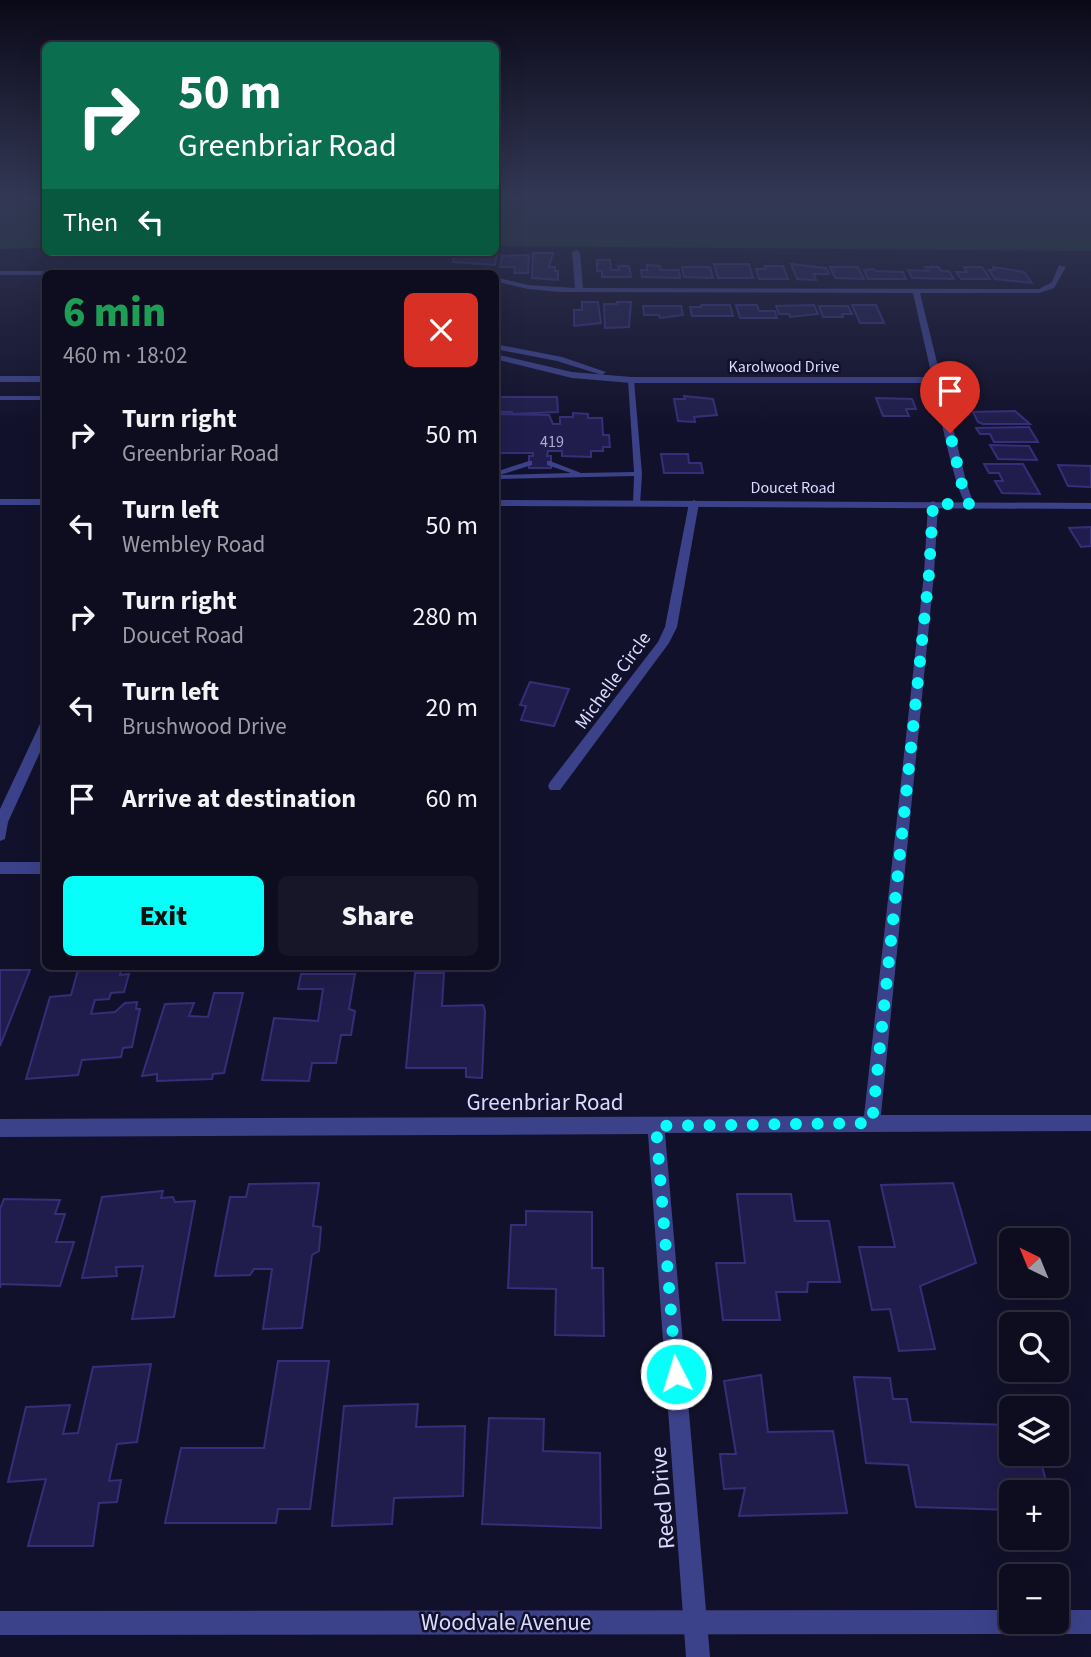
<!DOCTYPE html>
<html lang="en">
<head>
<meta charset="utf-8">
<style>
  :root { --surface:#0e0d20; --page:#171629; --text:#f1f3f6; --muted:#9b9ca5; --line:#2e2d3e; --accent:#06fff9 }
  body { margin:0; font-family:"Source Sans 3",sans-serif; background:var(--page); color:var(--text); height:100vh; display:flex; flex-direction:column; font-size:26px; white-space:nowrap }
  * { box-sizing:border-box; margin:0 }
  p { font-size:23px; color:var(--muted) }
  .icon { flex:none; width:38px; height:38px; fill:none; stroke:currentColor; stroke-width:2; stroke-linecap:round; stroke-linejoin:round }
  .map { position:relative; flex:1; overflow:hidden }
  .details { position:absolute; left:42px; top:270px; width:457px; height:700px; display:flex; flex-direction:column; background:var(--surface); border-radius:10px; box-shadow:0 7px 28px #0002,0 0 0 2px var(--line) }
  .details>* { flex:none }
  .hud { position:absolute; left:42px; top:42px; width:457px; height:214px; border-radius:10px; box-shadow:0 7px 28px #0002,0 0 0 2px var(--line); background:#0b6e4f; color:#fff; overflow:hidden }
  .needle { width:46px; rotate:317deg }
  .controls { position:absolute; left:999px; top:1228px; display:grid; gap:14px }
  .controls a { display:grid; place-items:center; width:70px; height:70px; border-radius:10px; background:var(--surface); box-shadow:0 7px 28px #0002,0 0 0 2px var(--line); font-size:35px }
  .pin { position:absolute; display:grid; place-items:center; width:60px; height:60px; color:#fff; margin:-72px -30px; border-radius:50% 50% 50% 0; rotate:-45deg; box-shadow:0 0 7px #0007 }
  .pin .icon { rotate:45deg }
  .me { position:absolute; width:77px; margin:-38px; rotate:355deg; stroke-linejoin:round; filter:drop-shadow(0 0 5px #0008) }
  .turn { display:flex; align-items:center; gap:24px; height:147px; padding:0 21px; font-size:32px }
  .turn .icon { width:91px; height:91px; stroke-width:2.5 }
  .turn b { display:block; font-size:49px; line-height:60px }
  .then { display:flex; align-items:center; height:66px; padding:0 21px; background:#0003; gap:14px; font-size:26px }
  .round { display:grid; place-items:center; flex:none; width:74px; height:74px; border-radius:10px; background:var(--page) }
  .headline { display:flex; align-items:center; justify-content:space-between; height:119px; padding:0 21px }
  h1 { font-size:42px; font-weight:800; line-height:52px; color:#1e9e55 }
  .cta { display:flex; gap:14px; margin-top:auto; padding:14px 21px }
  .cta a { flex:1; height:80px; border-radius:10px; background:var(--accent); color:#111; font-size:28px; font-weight:800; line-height:80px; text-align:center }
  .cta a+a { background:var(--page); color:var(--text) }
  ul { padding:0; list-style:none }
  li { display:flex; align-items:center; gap:21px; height:91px; padding:0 21px }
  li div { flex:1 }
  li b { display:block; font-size:26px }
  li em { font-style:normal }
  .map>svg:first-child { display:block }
</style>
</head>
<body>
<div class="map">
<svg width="1091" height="1657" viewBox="0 0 1091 1657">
  <rect width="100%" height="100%" fill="#12112b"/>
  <!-- green -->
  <g fill="#143530">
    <polygon points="0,197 45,197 45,248 0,249"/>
    <polygon points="495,197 1091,197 1091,251 495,246"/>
  </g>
  <!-- building -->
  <g fill="#201d4c" stroke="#342f78" stroke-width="2">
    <polygon points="533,253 553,253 549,267 555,267 555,271 558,271 558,280 532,278"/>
    <polygon points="454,254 497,254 495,265 453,262"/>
    <polygon points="529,255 528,273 514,273 515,267 500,267 502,256"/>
    <polygon points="597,260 610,260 611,270 619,270 618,266 629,266 631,277 602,277 602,271 597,271"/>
    <polygon points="714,264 749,264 753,278 718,278"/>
    <polygon points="791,264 826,268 829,274 814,274 816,280 797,279"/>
    <polygon points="647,265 660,266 661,270 679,270 680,278 642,277 641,270 647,270"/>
    <polygon points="765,266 783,266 788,279 759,279 756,269 766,269"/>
    <polygon points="682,267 710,267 713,278 684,277"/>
    <polygon points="830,267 858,267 864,279 835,278"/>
    <polygon points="925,267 939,267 941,271 949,271 954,279 912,278 908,270 928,271"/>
    <polygon points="964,267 982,267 990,279 961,279 956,272 967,272"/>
    <polygon points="993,267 1024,272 1032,283 995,279 989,270 994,270"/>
    <polygon points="874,269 875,271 903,272 906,279 868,279 864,270"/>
    <polygon points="582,302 598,302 601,323 574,326 574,310 582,310"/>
    <polygon points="617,302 631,302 629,327 605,328 604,304 617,304"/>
    <polygon points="701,305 730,305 733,316 692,316 690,307 701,307"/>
    <polygon points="736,305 757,305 759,311 775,311 777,318 740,318"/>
    <polygon points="814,305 818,314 790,317 789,314 779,314 776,306"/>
    <polygon points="852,305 876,305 884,323 860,323"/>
    <polygon points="643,306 681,306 683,315 660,318 659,315 644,315"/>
    <polygon points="819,306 848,306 852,314 842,314 843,317 823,317"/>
    <polygon points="684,396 713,399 717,415 694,417 695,422 678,421 674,399 685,399"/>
    <polygon points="495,397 557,397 558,412 512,414 512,412 495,412"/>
    <polygon points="876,398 912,399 916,409 906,409 909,416 883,416"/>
    <polygon points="1015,411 1030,424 983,424 978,422 973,412"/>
    <polygon points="573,413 588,414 588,418 602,418 603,435 609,435 610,447 603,447 603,451 591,451 591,457 562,456 562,451 548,451 547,456 551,456 551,468 529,468 529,456 533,456 533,453 495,453 495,414 549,415 553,424 560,424 560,417 573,417"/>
    <polygon points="1029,427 1038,442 994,442 990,434 980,434 976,428"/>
    <polygon points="990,445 1029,446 1037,460 998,459"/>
    <polygon points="661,454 688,454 689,463 701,463 703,473 664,473"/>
    <polygon points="984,464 1023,464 1040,494 1002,493 995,481 1003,481 999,473 989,473"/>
    <polygon points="1058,465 1091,466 1091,487 1068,486"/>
    <polygon points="1091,527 1091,546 1081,547 1069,528"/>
    <polygon points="530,682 569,689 554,726 521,720 526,706 520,705"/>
    <polygon points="122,967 120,975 129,974 124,992 111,993 109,999 95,1000 91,1014 115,1012 125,1003 137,1002 136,1009 140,1009 132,1047 123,1048 121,1057 82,1060 78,1075 26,1079 50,997 71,995 78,970"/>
    <polygon points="0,970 30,970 0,1046"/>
    <polygon points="415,973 444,973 442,1006 483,1005 485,1011 482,1078 466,1077 466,1068 406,1068"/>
    <polygon points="301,974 355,974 349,1009 355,1011 351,1035 341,1035 336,1063 312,1063 309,1081 262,1080 274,1018 318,1021 323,989 298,989"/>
    <polygon points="214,993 243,993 224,1073 213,1074 212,1079 157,1081 157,1074 142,1076 165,1004 194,1003 189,1016 208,1017"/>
    <polygon points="319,1183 313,1226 321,1227 319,1251 312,1255 302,1328 263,1329 272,1269 254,1269 250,1275 215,1276 230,1197 246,1197 249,1184"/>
    <polygon points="953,1183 976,1263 920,1286 935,1349 899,1351 890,1309 872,1310 859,1247 895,1247 881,1185"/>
    <polygon points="163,1191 161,1198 173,1197 175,1202 195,1201 174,1317 132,1319 143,1266 116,1267 117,1276 82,1278 102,1197"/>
    <polygon points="737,1194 791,1194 795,1221 829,1221 840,1282 808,1282 807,1292 776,1292 780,1320 723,1320 716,1263 745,1263"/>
    <polygon points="4,1199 60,1200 55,1214 65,1214 56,1242 74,1242 60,1286 1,1284 0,1288 0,1209"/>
    <polygon points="526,1211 592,1212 592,1268 603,1268 604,1336 555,1335 556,1289 508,1288 511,1225 526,1225"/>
    <polygon points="278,1361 329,1361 310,1509 278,1509 276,1523 165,1523 181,1448 264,1448"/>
    <polygon points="151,1364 137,1442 117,1444 109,1481 121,1480 117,1502 99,1503 93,1546 28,1546 46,1479 8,1482 26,1407 70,1405 63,1434 78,1433 93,1367"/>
    <polygon points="761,1375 768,1432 833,1431 847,1513 739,1516 745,1488 724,1489 720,1454 736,1454 724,1381"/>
    <polygon points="854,1377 890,1378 893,1399 907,1399 911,1422 1012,1425 1012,1454 1039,1454 1049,1493 1012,1493 1012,1510 916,1507 908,1465 866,1463"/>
    <polygon points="418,1404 416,1427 465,1426 463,1496 394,1498 392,1524 332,1526 344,1406"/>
    <polygon points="489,1418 544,1419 543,1451 600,1453 601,1528 482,1524"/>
  </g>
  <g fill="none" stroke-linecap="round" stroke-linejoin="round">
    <!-- service -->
    <g fill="#3c428a" fill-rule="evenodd">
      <polygon points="631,378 634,380 642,474 640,505 633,503 634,476 495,479 495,472 529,461 532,461 532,465 500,475 571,473 547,465 547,461 550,461 581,473 634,472 628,380"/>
      <rect x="0" y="396" width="46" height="4"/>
    </g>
    <!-- minor -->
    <g fill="#3c428a" fill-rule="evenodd">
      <path d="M576,250L580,252L583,288L1039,289L1052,282L1059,265L1066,267L1054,288L1039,293H920L967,485L974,504L969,507C956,500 938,403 933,383H631L572,378L495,359V354L572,372L631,377H932L913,293L561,292L528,289L495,281V277L528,285L575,288L572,252Z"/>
      <polygon points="0,271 464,271 468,273 46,273 46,275 0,275"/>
      <polygon points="495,344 562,357 606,372 602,375 557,361 495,349"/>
      <rect x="0" y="376" width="46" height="6"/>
      <polygon points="694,500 699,503 677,627 669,643 560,790 550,790 548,786 550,782 658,642 665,627 689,503"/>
      <polygon points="933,501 938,504 934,574 881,1115 1091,1115 1091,1131 665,1133 710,1657 686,1657 648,1134 0,1137 0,1119 864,1116 924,574 928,504"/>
      <polygon points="46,720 46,739 8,822 5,839 0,841 0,809 40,724"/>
      <rect x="0" y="862" width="46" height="12"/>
    </g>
    <!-- tertiary -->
    <g fill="#3c428a" fill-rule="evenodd">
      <rect x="0" y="499" width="46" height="6"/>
      <polygon points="495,500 1091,503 1091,509 495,506"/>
      <polygon points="1012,1610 1012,1622 1024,1622 1020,1630 1012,1634 0,1635 0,1611"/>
      <polygon points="1057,1610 1091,1610 1091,1634 1057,1634 1049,1630 1045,1622 1057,1622"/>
    </g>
  </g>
  <!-- sky -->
  <linearGradient id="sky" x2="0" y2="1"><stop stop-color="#0a0918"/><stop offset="0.46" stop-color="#333855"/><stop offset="1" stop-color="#333855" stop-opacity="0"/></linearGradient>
  <rect width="1091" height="429" fill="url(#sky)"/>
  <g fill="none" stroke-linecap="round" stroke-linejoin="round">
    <!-- route -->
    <polyline stroke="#06fff9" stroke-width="12" stroke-dasharray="0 21.6" points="676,1374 656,1126 872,1123 929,574 933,504 969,504 962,485 950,433"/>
  </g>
  <g text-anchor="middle" stroke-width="5" stroke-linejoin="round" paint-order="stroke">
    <!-- far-street labels -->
    <g font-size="16" fill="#dadbff" stroke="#12112b">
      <text x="784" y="372">Karolwood Drive</text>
      <text x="793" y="493">Doucet Road</text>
    </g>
    <!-- number labels -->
    <g font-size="16" fill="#acacd2">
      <text x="552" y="447">419</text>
    </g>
    <!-- street labels -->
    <g font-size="19" fill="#dadbff" stroke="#12112b">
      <text transform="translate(612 680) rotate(-54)" y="7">Michelle Circle</text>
    </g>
    <!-- near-street labels -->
    <g font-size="23" fill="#dadbff" stroke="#12112b">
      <text x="545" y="1110">Greenbriar Road</text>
      <text transform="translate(662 1498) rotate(-95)" y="8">Reed Drive</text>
      <text x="506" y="1630">Woodvale Avenue</text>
    </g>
  </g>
</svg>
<div class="controls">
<a><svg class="needle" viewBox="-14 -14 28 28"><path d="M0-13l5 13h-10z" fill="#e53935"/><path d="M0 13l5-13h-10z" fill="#9b9ca5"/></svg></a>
<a><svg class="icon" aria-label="search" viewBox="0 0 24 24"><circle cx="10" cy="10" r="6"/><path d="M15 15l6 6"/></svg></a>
<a><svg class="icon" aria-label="layers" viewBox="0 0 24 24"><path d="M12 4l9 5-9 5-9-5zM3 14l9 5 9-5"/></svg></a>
<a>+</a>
<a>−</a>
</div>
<div class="pin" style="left:950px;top:433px;background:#d93025"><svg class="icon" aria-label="arrive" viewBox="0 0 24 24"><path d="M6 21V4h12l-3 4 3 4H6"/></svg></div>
<svg class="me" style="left:676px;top:1374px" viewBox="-20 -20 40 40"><circle r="17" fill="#06fff9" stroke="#fff" stroke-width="3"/><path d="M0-11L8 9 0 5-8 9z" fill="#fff"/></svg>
<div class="hud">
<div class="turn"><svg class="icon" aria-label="right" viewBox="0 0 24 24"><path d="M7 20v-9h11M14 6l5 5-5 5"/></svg><div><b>50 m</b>Greenbriar Road</div></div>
<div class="then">Then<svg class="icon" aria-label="left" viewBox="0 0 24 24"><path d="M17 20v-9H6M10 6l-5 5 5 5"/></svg></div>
</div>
<section class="details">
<div class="headline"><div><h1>6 min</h1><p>460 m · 18:02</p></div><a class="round" style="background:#d93025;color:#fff"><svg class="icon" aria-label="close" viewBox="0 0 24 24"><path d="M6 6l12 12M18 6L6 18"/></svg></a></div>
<ul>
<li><svg class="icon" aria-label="right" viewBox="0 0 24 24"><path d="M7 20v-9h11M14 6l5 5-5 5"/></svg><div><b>Turn right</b><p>Greenbriar Road</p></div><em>50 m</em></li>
<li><svg class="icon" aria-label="left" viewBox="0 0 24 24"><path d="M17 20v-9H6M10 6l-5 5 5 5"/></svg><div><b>Turn left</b><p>Wembley Road</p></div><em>50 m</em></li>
<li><svg class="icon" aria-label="right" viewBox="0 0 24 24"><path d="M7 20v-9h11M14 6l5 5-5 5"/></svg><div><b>Turn right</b><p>Doucet Road</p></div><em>280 m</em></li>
<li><svg class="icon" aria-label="left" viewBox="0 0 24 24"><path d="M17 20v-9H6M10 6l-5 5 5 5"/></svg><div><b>Turn left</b><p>Brushwood Drive</p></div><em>20 m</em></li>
<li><svg class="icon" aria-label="arrive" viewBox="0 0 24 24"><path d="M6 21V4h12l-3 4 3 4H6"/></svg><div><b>Arrive at destination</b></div><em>60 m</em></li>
</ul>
<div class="cta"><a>Exit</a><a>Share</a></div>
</section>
</div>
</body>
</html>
